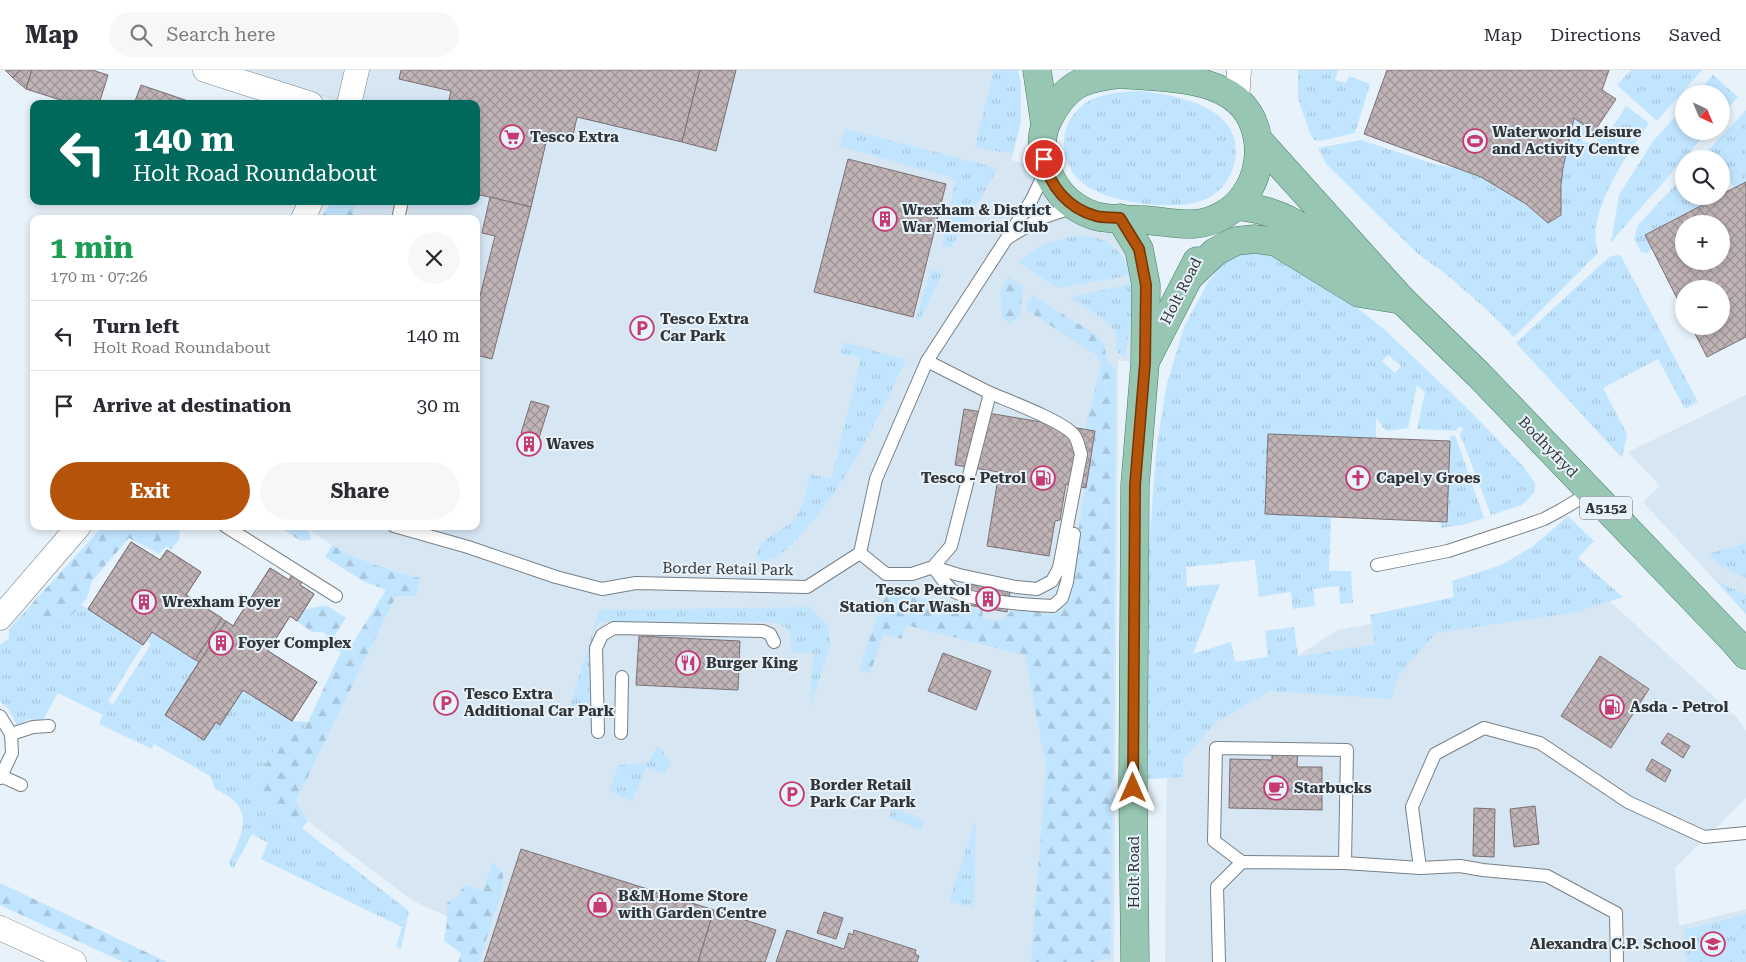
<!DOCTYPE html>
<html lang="en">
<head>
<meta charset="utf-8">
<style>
  :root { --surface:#fff; --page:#f7f7f7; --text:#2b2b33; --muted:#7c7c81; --line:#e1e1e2; --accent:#b45309 }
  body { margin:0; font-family:"Roboto Serif",serif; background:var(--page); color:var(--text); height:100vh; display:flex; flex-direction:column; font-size:19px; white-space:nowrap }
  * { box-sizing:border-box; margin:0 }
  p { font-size:16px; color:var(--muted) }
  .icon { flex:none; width:28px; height:28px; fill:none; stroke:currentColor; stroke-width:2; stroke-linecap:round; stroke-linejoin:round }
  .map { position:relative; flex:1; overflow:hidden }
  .drawer { position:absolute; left:30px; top:145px; width:450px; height:315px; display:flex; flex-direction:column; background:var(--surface); border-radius:10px; box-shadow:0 2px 8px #0003 }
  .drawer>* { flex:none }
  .top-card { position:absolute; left:30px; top:30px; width:450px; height:105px; border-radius:10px; box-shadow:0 2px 8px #0003; background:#00695c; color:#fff; overflow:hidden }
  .needle { width:32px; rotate:136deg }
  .controls { position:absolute; left:1675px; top:15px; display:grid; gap:10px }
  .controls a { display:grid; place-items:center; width:55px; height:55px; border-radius:50%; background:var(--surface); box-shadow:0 2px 8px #0003; font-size:25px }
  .pin { position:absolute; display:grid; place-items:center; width:42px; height:42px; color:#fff; margin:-21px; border:2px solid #fff; border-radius:50%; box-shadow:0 1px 5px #0007 }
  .me { position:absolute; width:55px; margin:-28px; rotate:0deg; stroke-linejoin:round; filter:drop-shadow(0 0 4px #0008) }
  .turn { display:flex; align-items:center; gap:18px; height:105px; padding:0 20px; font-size:22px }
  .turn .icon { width:65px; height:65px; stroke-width:2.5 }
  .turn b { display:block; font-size:35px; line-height:42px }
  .round { display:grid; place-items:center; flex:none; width:52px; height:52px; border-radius:26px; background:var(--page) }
  .summary { display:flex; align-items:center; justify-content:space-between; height:85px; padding:0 20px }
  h1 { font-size:30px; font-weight:700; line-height:38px; color:#1e9e55 }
  .cta { display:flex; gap:10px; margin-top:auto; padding:10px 20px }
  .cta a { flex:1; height:58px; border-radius:30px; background:var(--accent); color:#fff; font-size:20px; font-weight:700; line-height:58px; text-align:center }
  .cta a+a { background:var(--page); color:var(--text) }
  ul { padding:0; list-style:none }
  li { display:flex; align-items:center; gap:15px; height:70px; padding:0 20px; border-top:1px solid var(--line) }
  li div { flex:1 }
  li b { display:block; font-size:19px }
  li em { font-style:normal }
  header { display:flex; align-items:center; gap:30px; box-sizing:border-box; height:70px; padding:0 25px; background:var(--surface); border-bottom:1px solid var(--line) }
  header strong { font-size:24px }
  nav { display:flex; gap:28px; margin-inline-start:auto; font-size:18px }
  .search { width:350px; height:45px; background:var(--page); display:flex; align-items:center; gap:12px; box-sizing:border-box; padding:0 18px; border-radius:28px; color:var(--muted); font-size:19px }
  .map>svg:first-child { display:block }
</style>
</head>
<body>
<header>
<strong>Map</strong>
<div class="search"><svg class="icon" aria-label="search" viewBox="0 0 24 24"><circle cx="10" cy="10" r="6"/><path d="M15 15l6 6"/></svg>Search here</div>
<nav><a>Map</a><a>Directions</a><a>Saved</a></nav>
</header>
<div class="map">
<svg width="1746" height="892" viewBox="0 0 1746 892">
  <defs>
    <pattern id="grass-tufts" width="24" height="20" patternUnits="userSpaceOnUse" patternTransform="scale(1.25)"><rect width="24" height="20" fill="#c2e5ff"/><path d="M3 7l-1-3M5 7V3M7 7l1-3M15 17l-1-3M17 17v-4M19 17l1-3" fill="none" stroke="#a7c5db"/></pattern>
    <pattern id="forest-firs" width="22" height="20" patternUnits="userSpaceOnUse" patternTransform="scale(1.25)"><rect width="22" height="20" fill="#c2e5ff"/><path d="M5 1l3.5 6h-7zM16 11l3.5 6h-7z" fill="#a7c5db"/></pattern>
    <pattern id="building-cross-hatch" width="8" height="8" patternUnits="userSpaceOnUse" patternTransform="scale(1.25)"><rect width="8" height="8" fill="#c0b4b7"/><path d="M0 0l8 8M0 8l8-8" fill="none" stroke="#9d9396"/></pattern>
  </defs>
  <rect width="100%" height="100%" fill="#e8f2fa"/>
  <!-- built -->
  <g fill="#d6e6f3">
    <polygon points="246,0 994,0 974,76 1013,84 1011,90 1042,98 1096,149 1136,179 1141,293 1118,290 1114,892 458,892 471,857 413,831 308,751 296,731 396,526 420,508 367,492 343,482 313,463 307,456 476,456 476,149 320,149 332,131 476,131 476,34 344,34"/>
    <polygon points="1746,325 1746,544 1643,432 1660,416 1628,382"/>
    <polygon points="1591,514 1737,648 1746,661 1746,728 1675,798 1679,856 1746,839 1746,892 1165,892 1167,681 1210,644 1337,560"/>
  </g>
  <!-- grass -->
  <g fill="url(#grass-tufts)" fill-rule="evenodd">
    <polygon points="994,0 1018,0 1021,13 1021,52 1013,84 974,77"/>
    <polygon points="1298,0 1338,0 1335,10 1346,13 1349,6 1370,14 1355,63 1321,71 1314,70 1310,63 1298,28"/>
    <polygon points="1631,0 1702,0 1657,51 1617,15"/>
    <polygon points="1713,5 1738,27 1721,46 1721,24 1696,24"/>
    <path d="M1140,21C1175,25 1237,35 1236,82C1235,104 1222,124 1201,131C1170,141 1110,133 1084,114C1067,102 1059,76 1067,56C1082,24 1108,23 1140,21Z"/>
    <path d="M1626,36L1649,53C1629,81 1602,122 1596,156C1594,164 1597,175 1598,183L1514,267L1485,238L1447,205L1417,183L1326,94L1318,78L1361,70L1434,94L1459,99L1481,107L1505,120L1541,145L1548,153L1561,145C1560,112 1564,80 1574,48L1589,58L1581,71L1592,73L1608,64Z"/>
    <polygon points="1684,37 1684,61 1708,61 1611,172 1619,125 1653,71"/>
    <polygon points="1746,40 1746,112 1734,118 1727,105 1721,99 1721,89 1710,89 1705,84"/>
    <polygon points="845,59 998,98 951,178 942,174 956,109 839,76"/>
    <polygon points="1679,111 1684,115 1684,126 1695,126 1702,132 1710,126 1712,130 1645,165 1652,179 1647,183 1641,182 1634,169 1638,155"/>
    <path d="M1075,166C1083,167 1093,166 1100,169C1116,174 1126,191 1133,205L1057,218L1018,192C1039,175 1049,171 1075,166Z"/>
    <path d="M1249,183L1276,185L1355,236L1385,260L1471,342L1523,396L1535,413V422L1522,435L1491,445L1460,364L1463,359L1459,356L1456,361L1417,359L1425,322L1417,315L1408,358L1386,361L1376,348V368L1269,364L1265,444L1331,447L1329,501H1351L1353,533L1340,534L1339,516L1313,519L1315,536L1293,539L1291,522L1259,527L1255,490L1186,497L1187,517L1220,514L1193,584L1231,572L1235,592L1268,587L1265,561L1294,557L1298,587L1375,574L1370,545L1454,527L1452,511L1501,495L1532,477L1568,446L1594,471L1578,488L1623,527L1577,542L1436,563L1399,604L1391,629L1270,621L1216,652L1183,689V707L1148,709V491L1156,382L1166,317L1184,257L1208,212L1226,189ZM1388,285L1401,296L1395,303L1382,291Z"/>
    <polygon points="1616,185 1621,186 1698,332 1685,339 1658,289 1603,318 1627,364 1622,388 1516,273 1609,187"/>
    <polygon points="931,199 942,203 920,250 916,249"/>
    <path d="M1134,213L1135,229L1125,286L1118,283C1114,276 1118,271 1116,264C1111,249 1082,236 1069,228Z"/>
    <path d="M844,272L906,290C877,349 849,412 804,461C796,471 787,481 776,487C772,489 766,490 761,491L756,485C761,466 780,464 792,451C804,440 806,419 810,404L831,409L861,288L840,283Z"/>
    <polygon points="1455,365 1484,448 1467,454 1441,458 1441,451 1447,452 1450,366"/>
    <polygon points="1746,473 1746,508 1721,496 1708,484"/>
    <polygon points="1716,510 1746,525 1746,544"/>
    <path d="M81,535L143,575L108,631L113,634L151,574L147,571L152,562L199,592L165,645L204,670L216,652L220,655L243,620L292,651L308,652L303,662L281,668L250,722L276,738L409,841L401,879L396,876L402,857L261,789L268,773L252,764L233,799L229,793C244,759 256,738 215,719L210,706L154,674L152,679L99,654L103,645L58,623L42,652L30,649L17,655L9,640L0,631V575L9,568V559L29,537L34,549L68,550Z"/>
    <path d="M810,537L828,556L831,574L810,637L813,583H791C792,563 791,556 771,552H600L596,557L593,565L591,632L590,638L570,637L599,540Z"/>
    <polygon points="658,675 671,692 665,703 647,697 632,731 609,721 619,695 648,692"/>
    <polygon points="892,738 925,750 921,759 889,748"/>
    <polygon points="976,749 974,838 949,831"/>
    <polygon points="1746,844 1746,892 1687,892 1684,860"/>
  </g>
  <!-- forest -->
  <g fill="url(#forest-firs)">
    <polygon points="332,131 356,131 352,149 320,149"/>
    <polygon points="1008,207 1023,217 1020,246 1010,253 1002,247 1000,221"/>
    <polygon points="1032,225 1095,264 1104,274 1107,290 1116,301 1111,887 1095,892 1031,892 1046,697 1025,585 906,555 902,569 884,564 870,603 859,600 881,535 885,527 893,524 983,540 982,548 1001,551 1016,537 1054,545 1061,541 1066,533 1095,361 1085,359 1101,296 1100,292 1095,284 1025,239"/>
    <polygon points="103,456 180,456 179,470 171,479 166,476 159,484 129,468 92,511 87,528 81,535 68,550 51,557 34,549 29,537"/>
    <polygon points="278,456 303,456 309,462 311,470 301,471"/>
    <path d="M332,475C358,492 390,499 420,508L416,526H396L296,731L308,751L302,758L276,738L250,722L281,668L303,662L341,582L332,577L323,583L321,576L327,565L323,562H312L297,551L303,540L326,535L346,548L334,566L351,576L386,520L363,511L325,487Z"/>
    <polygon points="493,792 503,804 503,817 479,892 458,892 461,883 444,871 447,851 447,833 459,825 464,815 483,821"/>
    <polygon points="0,813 167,892 123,892 0,835"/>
  </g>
  <!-- building -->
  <g fill="url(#building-cross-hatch)" stroke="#7b7073" fill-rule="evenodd">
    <polygon points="5,0 20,0 13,8"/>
    <polygon points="20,0 32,0 26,19 13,8"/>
    <polygon points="32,0 92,0 108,5 99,34 73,34 26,19"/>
    <polygon points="401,0 700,0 682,72 577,47 572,70 548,64 531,137 476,124 476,34 448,34 451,21 399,9"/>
    <polygon points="700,0 736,0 716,81 682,72"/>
    <polygon points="1387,0 1609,0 1602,20 1616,29 1594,62 1574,48 1563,98 1561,115 1561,145 1548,153 1526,134 1481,107 1364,64"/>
    <polygon points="141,15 197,34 134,34"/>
    <polygon points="848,89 946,114 913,247 814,222"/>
    <path d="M1746,112V267L1707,287L1691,256H1721V219H1684V242L1645,165L1712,130L1710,126H1721V123L1722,124ZM1684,154H1721V191H1684Z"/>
    <polygon points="1695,126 1708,126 1702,132"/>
    <polygon points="490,127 531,137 492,289 476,285 476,242 495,166 482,163"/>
    <polygon points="531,331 549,336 539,368 521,363"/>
    <polygon points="964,339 1095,361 1086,418 1066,414 1060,450 1055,451 1049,486 987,476 999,402 955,395"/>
    <polygon points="1268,364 1450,371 1447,452 1265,444"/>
    <polygon points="520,367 540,373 537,382 517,376"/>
    <polygon points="131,472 160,490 167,480 201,502 186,525 233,556 270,498 289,510 292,505 302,511 300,515 314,524 297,551 290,546 268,581 317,612 292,651 243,620 220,655 216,652 204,670 165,645 199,592 152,562 143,575 88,539"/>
    <polygon points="131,472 160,490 167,480 201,502 186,525 222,548 195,590 152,562 143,575 88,539"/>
    <polygon points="270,498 289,510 292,505 302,511 300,515 314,524 297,551 290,546 268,581 317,612 292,651 243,620 220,655 216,652 204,670 165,645 226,551 233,556"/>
    <polygon points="971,514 1010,521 1007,542 968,535"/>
    <polygon points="639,566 740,571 738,620 636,615"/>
    <polygon points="943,583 991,601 976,640 928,621"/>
    <polygon points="1600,586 1649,619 1611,678 1561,646"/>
    <polygon points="1668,663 1690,676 1683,688 1661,673"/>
    <polygon points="1272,674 1298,674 1297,697 1322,697 1322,740 1229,738 1230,689 1272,690"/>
    <polygon points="1652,689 1671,700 1665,712 1646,700"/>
    <polygon points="1535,736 1539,774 1514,777 1510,739"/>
    <polygon points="1474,738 1495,739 1494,787 1473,786"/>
    <polygon points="521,779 714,840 698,892 484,892"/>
    <polygon points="714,840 776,860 765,892 698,892"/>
    <polygon points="824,842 843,848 836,869 817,863"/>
    <polygon points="787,860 844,879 849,863 853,865 854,860 916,880 915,884 919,886 917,892 776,892"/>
  </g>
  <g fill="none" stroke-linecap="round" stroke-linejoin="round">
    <!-- service casing -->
    <g stroke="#778087" stroke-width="14">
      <g id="service">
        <polyline points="398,149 402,131"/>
        <polyline points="1009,167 1041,148 1074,137"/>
        <polyline points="225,456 336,526"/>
        <polyline points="394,456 468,477 556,507 602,519 636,513 807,517 860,483 876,409 927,291 1031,131 1046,100"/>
        <polyline points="860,483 886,504 912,504 933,497 951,476 990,323 927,291"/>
        <polyline points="1377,495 1448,481 1527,455 1544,449 1561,440 1591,422"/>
        <path d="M933,497L959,505L1016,517L1037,519L1052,511L1059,498L1081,384C1079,378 1078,370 1074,365C1063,351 1009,331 990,323"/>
        <path d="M933,497C939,504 946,516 953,521C971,531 1031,535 1053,536L1062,528L1067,512L1074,464"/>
        <polyline points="0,646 11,664"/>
        <polyline points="598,662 596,578 602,565 614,558 763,561 770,564 774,572"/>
        <polyline points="621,663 622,607"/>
        <polyline points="1,706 12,683 11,664 33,657 49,656"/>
        <polyline points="0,708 1,706 21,715"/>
        <polyline points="1242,792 1214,771 1216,678 1347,680 1345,793"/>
        <polyline points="1420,798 1412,737 1435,684 1484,658 1540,673 1628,732 1704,767 1746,763"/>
        <polyline points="1219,892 1217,817 1242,792 1345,793 1420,798 1460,796 1483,800 1547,806 1616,843 1617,892"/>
      </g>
    </g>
    <!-- minor casing -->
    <g stroke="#778087" stroke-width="25">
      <g id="minor">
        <polyline points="205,0 311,34"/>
        <polyline points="1237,30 1239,0"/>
        <polyline points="349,34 357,0"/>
        <polyline points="303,149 311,131"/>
        <polyline points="0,548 79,456"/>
        <polyline points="0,858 74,892"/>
      </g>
    </g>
    <!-- primary casing -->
    <g stroke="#467b67" stroke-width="29">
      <g id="primary">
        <polyline points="1037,0 1045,54"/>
        <path d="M1120,4C1162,8 1231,4 1252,50C1272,95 1245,151 1193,154C1178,155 1160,151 1144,150C1129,149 1110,150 1095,146C1067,137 1049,115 1044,87C1041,75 1042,60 1048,50C1065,15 1082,8 1120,4Z"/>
        <polyline points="1259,71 1402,230 1479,305 1733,570 1746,585"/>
        <path d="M1236,136C1248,137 1259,139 1271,143C1303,153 1332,180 1359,200"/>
        <polyline points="1120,148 1139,179 1146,215 1145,293 1135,415 1133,718 1135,892"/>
        <polyline points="1190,206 1215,182 1236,171 1255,169 1276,172 1359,223 1402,230"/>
        <polyline points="1148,286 1197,191"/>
      </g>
    </g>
    <!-- service -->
    <use href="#service" stroke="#fff" stroke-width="12"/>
    <!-- minor -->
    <use href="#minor" stroke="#fff" stroke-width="24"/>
    <!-- primary -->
    <use href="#primary" stroke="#97c7b3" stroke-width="28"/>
  </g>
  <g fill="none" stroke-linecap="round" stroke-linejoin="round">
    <!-- route casing -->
    <g stroke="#753606" stroke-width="12">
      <path id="route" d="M1044,89C1049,116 1069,139 1096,146C1103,148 1112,147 1120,148L1139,179L1146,215L1145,293L1135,415L1133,718"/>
    </g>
    <!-- route -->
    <use href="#route" stroke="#b45309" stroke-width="9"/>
  </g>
  <!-- icons -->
  <defs>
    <g id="supermarket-ring" transform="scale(1.25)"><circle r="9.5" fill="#e8f2fa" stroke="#c63a6f" stroke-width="1.5"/><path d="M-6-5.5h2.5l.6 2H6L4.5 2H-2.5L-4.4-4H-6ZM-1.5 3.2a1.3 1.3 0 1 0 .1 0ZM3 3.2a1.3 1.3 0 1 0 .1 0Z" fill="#c63a6f"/></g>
    <g id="stadium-ring" transform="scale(1.25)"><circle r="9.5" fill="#e8f2fa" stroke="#c63a6f" stroke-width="1.5"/><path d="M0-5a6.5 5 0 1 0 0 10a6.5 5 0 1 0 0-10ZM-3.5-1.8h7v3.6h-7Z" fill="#c63a6f"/></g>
    <g id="building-ring" transform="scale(1.25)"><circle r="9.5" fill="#e8f2fa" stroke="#c63a6f" stroke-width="1.5"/><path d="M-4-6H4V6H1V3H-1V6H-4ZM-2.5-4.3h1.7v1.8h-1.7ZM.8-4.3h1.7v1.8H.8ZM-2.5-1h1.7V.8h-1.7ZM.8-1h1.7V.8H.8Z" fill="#c63a6f"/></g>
    <g id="parking-ring" transform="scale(1.25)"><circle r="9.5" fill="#e8f2fa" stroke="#c63a6f" stroke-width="1.5"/><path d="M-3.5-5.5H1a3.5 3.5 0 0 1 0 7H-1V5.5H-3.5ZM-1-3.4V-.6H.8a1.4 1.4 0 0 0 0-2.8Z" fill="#c63a6f"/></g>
    <g id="fuel-ring" transform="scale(1.25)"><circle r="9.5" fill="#e8f2fa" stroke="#c63a6f" stroke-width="1.5"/><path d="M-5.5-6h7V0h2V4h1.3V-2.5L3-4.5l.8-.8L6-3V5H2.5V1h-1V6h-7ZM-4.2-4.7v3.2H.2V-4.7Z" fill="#c63a6f"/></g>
    <g id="church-ring" transform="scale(1.25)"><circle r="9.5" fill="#e8f2fa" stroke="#c63a6f" stroke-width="1.5"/><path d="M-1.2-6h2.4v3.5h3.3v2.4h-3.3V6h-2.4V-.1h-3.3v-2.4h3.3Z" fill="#c63a6f"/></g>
    <g id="restaurant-ring" transform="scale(1.25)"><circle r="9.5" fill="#e8f2fa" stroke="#c63a6f" stroke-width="1.5"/><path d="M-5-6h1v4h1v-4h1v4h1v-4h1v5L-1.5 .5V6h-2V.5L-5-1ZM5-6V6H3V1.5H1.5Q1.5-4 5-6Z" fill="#c63a6f"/></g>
    <g id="cafe-ring" transform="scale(1.25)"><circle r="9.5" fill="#e8f2fa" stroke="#c63a6f" stroke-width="1.5"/><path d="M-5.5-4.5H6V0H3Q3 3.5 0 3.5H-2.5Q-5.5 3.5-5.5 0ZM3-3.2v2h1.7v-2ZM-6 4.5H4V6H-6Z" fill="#c63a6f"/></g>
    <g id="shop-ring" transform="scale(1.25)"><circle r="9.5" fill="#e8f2fa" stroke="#c63a6f" stroke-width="1.5"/><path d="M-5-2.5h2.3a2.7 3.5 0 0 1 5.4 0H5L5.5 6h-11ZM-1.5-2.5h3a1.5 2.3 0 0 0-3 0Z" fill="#c63a6f"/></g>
    <g id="school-ring" transform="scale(1.25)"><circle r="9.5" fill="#e8f2fa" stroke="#c63a6f" stroke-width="1.5"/><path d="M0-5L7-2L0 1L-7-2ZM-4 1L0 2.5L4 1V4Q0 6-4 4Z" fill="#c63a6f"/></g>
  </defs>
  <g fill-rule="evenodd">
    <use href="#supermarket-ring" x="512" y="67"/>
    <use href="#stadium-ring" x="1475" y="71"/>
    <use href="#building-ring" x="885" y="149"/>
    <use href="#parking-ring" x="642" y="258"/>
    <use href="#building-ring" x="529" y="374"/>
    <use href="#fuel-ring" x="1043" y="408"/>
    <use href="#church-ring" x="1358" y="408"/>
    <use href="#building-ring" x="988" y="529"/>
    <use href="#building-ring" x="144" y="532"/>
    <use href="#building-ring" x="221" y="573"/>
    <use href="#restaurant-ring" x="688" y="593"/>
    <use href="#parking-ring" x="446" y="633"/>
    <use href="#fuel-ring" x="1612" y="637"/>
    <use href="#cafe-ring" x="1276" y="718"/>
    <use href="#parking-ring" x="792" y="724"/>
    <use href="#shop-ring" x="600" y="835"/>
    <use href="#school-ring" x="1713" y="874"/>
  </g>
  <g text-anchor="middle" stroke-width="4" stroke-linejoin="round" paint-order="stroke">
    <!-- shield labels -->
    <rect fill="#e8f2fa" stroke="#686e72" stroke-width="1" x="1580" y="426.5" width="52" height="23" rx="4"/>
    <g font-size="14" font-weight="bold" fill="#313538">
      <text x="1606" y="443">A5152</text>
    </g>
    <!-- poi labels -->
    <g font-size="15" font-weight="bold" fill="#313538" stroke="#e8f2fa" text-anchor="start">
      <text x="1492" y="67">Waterworld Leisure<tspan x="1492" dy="17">and Activity Centre</tspan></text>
      <text x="530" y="72">Tesco Extra</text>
      <text x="902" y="145">Wrexham &amp; District<tspan x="902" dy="17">War Memorial Club</tspan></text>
      <text x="660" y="254">Tesco Extra<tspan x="660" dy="17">Car Park</tspan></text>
      <text x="546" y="379">Waves</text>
      <text x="1026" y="413" text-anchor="end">Tesco - Petrol</text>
      <text x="1376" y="413">Capel y Groes</text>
      <text x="970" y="525" text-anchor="end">Tesco Petrol<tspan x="970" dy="17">Station Car Wash</tspan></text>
      <text x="162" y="537">Wrexham Foyer</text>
      <text x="238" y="578">Foyer Complex</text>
      <text x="706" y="598">Burger King</text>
      <text x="464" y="629">Tesco Extra<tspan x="464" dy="17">Additional Car Park</tspan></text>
      <text x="1630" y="642">Asda - Petrol</text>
      <text x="810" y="720">Border Retail<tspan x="810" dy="17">Park Car Park</tspan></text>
      <text x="1294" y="723">Starbucks</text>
      <text x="618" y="831">B&amp;M Home Store<tspan x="618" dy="17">with Garden Centre</tspan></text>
      <text x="1696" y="879" text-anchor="end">Alexandra C.P. School</text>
    </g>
    <!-- street labels -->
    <g font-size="15" fill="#313538" stroke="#e8f2fa">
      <text transform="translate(1181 221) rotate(-63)" y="5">Holt Road</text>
      <text transform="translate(1548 377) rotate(46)" y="5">Bodhyfryd</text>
      <text transform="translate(728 499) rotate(1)" y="5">Border Retail Park</text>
      <text transform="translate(1134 802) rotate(-90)" y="5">Holt Road</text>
    </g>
  </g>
</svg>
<div class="controls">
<a><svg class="needle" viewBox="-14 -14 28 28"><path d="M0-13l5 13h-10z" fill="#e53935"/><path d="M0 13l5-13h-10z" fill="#7c7c81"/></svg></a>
<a><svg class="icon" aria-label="search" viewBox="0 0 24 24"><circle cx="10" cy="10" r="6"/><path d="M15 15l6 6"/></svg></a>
<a>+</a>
<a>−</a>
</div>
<div class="pin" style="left:1044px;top:89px;background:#d93025"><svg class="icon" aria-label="arrive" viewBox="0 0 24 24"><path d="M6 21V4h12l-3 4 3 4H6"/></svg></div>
<svg class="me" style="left:1133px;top:718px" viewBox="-20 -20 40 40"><path d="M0-17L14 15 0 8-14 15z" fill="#b45309" stroke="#fff" stroke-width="4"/></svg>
<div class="top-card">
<div class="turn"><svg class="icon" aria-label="left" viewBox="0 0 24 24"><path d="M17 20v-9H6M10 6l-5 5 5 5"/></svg><div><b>140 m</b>Holt Road Roundabout</div></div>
</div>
<section class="drawer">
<div class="summary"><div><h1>1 min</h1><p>170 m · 07:26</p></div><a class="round"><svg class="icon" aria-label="close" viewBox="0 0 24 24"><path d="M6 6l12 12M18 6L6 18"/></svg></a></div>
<ul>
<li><svg class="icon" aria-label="left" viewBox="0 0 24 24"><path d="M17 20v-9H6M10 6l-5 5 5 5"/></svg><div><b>Turn left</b><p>Holt Road Roundabout</p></div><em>140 m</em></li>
<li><svg class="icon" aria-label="arrive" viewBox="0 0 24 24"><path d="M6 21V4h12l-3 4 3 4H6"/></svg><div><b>Arrive at destination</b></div><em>30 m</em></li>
</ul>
<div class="cta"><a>Exit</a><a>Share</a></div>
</section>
</div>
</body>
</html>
